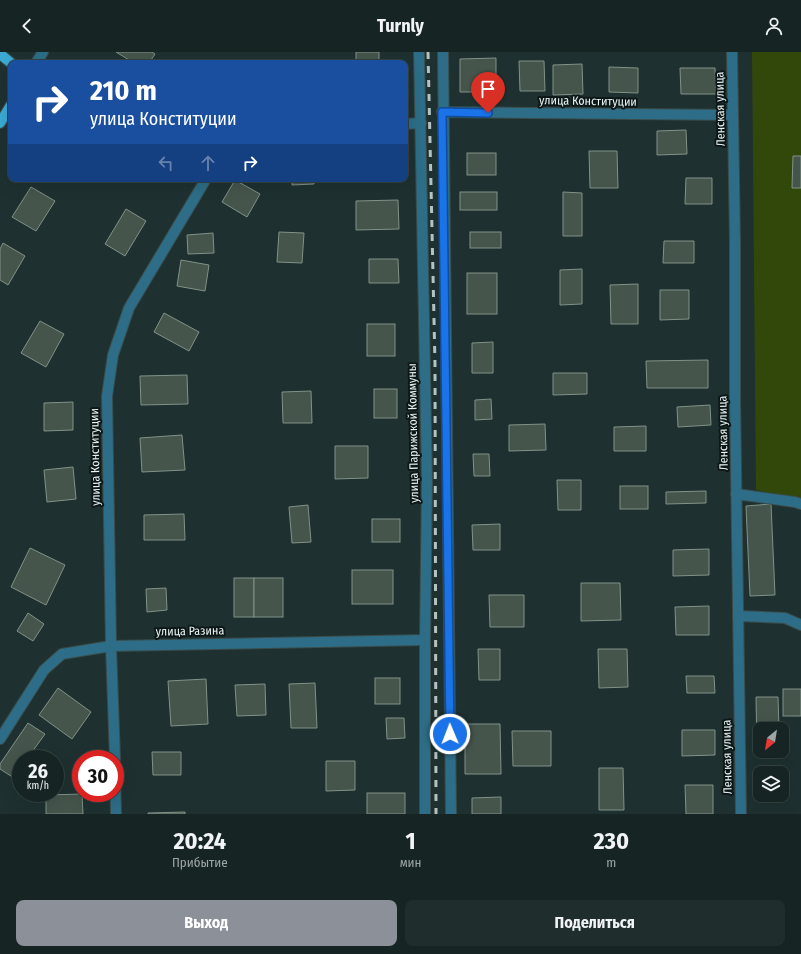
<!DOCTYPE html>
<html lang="ru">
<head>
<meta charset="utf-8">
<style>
  :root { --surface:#162524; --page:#1f2d2c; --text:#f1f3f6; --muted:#9ea5a6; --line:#354241; --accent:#8c9099 }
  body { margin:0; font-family:"Fira Sans Condensed",sans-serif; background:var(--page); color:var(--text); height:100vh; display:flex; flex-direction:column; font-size:15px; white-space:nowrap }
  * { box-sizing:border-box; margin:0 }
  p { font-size:13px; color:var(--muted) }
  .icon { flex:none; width:22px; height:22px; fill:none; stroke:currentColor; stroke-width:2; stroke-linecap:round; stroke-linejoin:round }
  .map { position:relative; height:762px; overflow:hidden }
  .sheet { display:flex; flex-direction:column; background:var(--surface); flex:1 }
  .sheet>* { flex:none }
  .banner { position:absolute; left:8px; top:8px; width:400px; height:122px; border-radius:8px; box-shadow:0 4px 16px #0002,0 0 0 1px var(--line); background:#1a4fa0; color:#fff; overflow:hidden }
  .needle { width:26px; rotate:210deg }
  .controls { position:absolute; left:753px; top:670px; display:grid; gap:8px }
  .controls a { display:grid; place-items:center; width:36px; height:36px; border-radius:8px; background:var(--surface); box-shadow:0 4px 16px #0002,0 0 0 1px var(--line); font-size:20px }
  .speed { position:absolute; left:12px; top:698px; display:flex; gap:8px; font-size:20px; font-weight:700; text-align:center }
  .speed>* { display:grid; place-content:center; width:52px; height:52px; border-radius:50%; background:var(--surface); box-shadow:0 4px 16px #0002,0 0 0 1px var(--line); line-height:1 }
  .speed small { font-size:10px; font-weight:400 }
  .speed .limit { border:6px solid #d22; background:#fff; color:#111 }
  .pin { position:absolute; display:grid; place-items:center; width:34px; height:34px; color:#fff; margin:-41px -17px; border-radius:50% 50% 50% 0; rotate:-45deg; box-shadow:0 0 4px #0007 }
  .pin .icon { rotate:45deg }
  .me { position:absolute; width:44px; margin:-22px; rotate:359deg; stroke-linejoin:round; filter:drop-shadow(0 0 3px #0008) }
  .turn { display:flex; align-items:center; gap:14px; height:84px; padding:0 16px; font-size:18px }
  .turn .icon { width:52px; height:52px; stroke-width:2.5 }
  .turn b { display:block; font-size:28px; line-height:34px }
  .lanes { display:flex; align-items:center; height:38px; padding:0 16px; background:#0003; justify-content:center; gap:20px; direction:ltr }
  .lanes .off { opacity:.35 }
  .eta { display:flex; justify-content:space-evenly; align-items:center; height:68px; text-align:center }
  .eta b { font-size:24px; font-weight:700; line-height:28px }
  .action { display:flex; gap:8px; margin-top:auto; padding:8px 16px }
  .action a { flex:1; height:46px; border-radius:8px; background:var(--accent); color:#fff; font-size:16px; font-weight:700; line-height:46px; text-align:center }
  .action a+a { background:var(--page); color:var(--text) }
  header { display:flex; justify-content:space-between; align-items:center; height:52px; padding:0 16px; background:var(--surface); font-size:18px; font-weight:700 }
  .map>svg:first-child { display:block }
</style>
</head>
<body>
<header><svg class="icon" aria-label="back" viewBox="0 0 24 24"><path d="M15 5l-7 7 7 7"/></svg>Turnly<svg class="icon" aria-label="person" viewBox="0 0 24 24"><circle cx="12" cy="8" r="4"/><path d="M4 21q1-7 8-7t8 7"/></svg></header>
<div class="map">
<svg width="801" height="762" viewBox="0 0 801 762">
  <rect width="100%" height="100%" fill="#1e3130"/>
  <!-- green -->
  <polygon fill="#32480b" points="752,0 801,0 801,447 756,438"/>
  <!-- building -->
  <g fill="#45554c" stroke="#819288">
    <polygon points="116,0 152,0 155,2 149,11 134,11"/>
    <rect x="356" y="0" width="23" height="11"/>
    <polygon points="496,6 496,40 460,40 460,7"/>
    <polygon points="519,9 544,9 545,39 520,39"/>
    <polygon points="582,12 583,42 553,43 553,13"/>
    <polygon points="609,15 638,16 638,41 609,40"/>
    <polygon points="680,16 715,16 716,42 681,42"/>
    <polygon points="686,78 687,102 657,103 657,79"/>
    <polygon points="589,99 617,99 618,136 590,136"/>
    <rect x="467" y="101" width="29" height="22"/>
    <polygon points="793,104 801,104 801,136 792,136"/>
    <polygon points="686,126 712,126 712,152 685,152"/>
    <polygon points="292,127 314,127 314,132 292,133"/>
    <polygon points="235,128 260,142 247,165 222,150"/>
    <polygon points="31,135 55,149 36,179 12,165"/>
    <rect x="460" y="140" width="37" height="18"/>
    <polygon points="563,140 582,141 582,184 563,184"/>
    <polygon points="398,148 399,177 356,178 356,149"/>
    <polygon points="126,157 146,169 125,204 105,192"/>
    <polygon points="279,180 304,181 302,211 277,210"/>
    <rect x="470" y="180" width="31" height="16"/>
    <polygon points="213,181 214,201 188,202 187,183"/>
    <polygon points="664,189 694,189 694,211 663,211"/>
    <polygon points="3,191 25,204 8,233 0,228 0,197"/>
    <polygon points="369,207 398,207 399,231 369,231"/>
    <polygon points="181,208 209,213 205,239 177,234"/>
    <polygon points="582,217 582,252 560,253 560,218"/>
    <rect x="467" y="221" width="30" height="41"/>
    <polygon points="638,232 638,272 611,272 610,233"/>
    <polygon points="660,238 689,238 689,267 660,268"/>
    <polygon points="164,261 199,280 189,299 154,280"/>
    <polygon points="40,269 64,282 46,315 21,301"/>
    <rect x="367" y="272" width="28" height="32"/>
    <polygon points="493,290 493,321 472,321 472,291"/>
    <polygon points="708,308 708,336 647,336 646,309"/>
    <polygon points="553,321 587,321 587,342 553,343"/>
    <polygon points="187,323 188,352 141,353 140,324"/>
    <rect x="374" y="337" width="23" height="29"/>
    <polygon points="311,339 312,371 283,371 282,340"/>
    <polygon points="491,347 492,367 475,368 475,348"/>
    <polygon points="73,350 73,378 44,379 44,351"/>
    <polygon points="710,353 711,373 678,375 677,355"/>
    <polygon points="545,372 546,398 509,399 509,373"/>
    <polygon points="646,374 646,399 614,399 614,375"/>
    <polygon points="182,383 185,418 142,420 140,386"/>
    <polygon points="335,394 368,394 368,426 335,427"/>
    <polygon points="473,402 489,402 490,424 474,424"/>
    <polygon points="73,415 76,447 47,450 44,418"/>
    <polygon points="557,428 581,428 581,458 558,458"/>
    <rect x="620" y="434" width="28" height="23"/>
    <polygon points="706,439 706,451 666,452 666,440"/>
    <polygon points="771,452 775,543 750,544 746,454"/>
    <polygon points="308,453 311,490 292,491 289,455"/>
    <polygon points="184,462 185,488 144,488 144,463"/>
    <rect x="372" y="467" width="28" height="23"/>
    <polygon points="500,472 500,498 473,498 472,473"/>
    <polygon points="30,496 65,513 46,553 11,535"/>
    <polygon points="709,497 709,523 673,524 673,498"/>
    <rect x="352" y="518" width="41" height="34"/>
    <rect x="234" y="526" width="20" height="39"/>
    <rect x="254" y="526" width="29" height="39"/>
    <polygon points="581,531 620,531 621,568 581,569"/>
    <polygon points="166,536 167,558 147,560 146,537"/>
    <polygon points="489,543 524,543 524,575 490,575"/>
    <polygon points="709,554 709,583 676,583 675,555"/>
    <polygon points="28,561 44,572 33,589 17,579"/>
    <polygon points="478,597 500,597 500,628 479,628"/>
    <polygon points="598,597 627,597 628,635 599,636"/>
    <polygon points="686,624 714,624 715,641 687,641"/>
    <rect x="375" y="626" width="25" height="26"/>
    <polygon points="206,627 208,672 171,674 168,629"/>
    <polygon points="315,631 317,676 291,676 289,632"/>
    <polygon points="265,632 266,663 237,664 235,633"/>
    <polygon points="58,636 91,660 72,687 39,663"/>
    <rect x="783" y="637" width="18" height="27"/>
    <polygon points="756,645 778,645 779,677 760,677 760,697 757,697"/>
    <polygon points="386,666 404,666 405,686 387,687"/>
    <polygon points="28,671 45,682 27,707 21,707 21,716 14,726 0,717 0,712"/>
    <polygon points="465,672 500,672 501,722 465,722"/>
    <polygon points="682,678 715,678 715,703 682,704"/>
    <polygon points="512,679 551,679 551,714 513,714"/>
    <polygon points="152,700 181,700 181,723 153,723"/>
    <polygon points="326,709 355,709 355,738 326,739"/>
    <polygon points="599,716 623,716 624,758 599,758"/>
    <polygon points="685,733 713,733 713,762 686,762"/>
    <rect x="367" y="741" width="38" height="21"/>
    <polygon points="82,742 83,762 46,762 46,743"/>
    <polygon points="501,745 501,762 472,762 472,746"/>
    <polygon points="185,760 185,762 148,762 148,761"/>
  </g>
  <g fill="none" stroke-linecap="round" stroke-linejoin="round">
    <!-- minor casing -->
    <g stroke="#3a4c4b" stroke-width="12">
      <g id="minor">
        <polyline points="419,0 427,429 425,588 425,762"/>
        <polyline points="443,0 451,762"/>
        <polyline points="732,0 735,191 735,346 741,762"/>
        <polyline points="36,11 43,0"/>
        <polyline points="442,60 732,63"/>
        <polyline points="405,72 421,71"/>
        <polyline points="736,442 795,450 801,452"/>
        <polyline points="738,564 785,566 801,573"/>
        <polyline points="0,687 44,618 62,602 111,594 425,588"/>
        <polyline points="115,707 111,594 107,344 113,303 129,256 206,127"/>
        <polyline points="115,719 116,762"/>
      </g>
    </g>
    <!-- major casing -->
    <g stroke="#3a4c4b" stroke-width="12">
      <g id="major">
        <polyline points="0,2 11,11"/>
        <polyline points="0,71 11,53"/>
      </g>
    </g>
    <!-- minor -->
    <use href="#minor" stroke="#2d6d87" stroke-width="10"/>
    <!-- major -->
    <use href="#major" stroke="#3aaad4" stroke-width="10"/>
    <!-- rail -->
    <polyline stroke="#b4c2c1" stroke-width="3" stroke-dasharray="7 7" stroke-linecap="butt" points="428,0 435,312 436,762"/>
  </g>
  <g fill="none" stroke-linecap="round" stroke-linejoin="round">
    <!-- route casing -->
    <g stroke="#114b97" stroke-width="10">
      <polyline id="route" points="450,682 442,60 488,61"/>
    </g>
    <!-- route -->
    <use href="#route" stroke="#1a73e8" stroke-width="7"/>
  </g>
  <g text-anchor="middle" stroke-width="4" stroke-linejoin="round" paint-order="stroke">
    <!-- street labels -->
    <g font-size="12" fill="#e8f4f3" stroke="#0e1717">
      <text transform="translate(588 49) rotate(1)" y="4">улица Конституции</text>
      <text transform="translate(720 57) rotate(-91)" y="4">Ленская улица</text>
      <text transform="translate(413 381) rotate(-91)" y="4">улица Парижской Коммуны</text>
      <text transform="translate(723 381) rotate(-91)" y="4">Ленская улица</text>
      <text transform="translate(95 405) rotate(-91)" y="4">улица Конституции</text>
      <text transform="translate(190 579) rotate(-1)" y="4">улица Разина</text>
      <text transform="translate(727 705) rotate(-91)" y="4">Ленская улица</text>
    </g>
  </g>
</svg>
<div class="controls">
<a><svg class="needle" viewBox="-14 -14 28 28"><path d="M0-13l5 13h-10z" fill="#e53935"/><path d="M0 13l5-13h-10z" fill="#9ea5a6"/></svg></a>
<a><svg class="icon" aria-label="layers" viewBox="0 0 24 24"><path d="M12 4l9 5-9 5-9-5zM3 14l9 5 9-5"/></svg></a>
</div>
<div class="speed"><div>26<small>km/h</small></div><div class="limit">30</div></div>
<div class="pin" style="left:488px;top:61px;background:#d93025"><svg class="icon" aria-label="arrive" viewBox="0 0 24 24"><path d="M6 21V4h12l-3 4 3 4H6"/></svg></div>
<svg class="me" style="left:450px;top:682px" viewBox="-20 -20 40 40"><circle r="17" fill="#1a73e8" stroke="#fff" stroke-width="3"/><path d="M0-11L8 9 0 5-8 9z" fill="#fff"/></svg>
<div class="banner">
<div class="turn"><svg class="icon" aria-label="right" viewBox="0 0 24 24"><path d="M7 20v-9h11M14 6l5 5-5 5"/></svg><div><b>210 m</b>улица Конституции</div></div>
<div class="lanes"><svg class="icon off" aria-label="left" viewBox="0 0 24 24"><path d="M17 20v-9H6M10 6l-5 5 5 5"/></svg><svg class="icon off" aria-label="ahead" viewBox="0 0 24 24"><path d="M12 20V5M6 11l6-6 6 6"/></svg><svg class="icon" aria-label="right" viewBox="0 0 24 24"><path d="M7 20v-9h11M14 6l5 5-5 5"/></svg></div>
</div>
</div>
<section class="sheet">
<div class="eta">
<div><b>20:24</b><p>Прибытие</p></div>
<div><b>1</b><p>мин</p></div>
<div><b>230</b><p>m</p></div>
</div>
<div class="action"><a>Выход</a><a>Поделиться</a></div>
</section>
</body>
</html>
